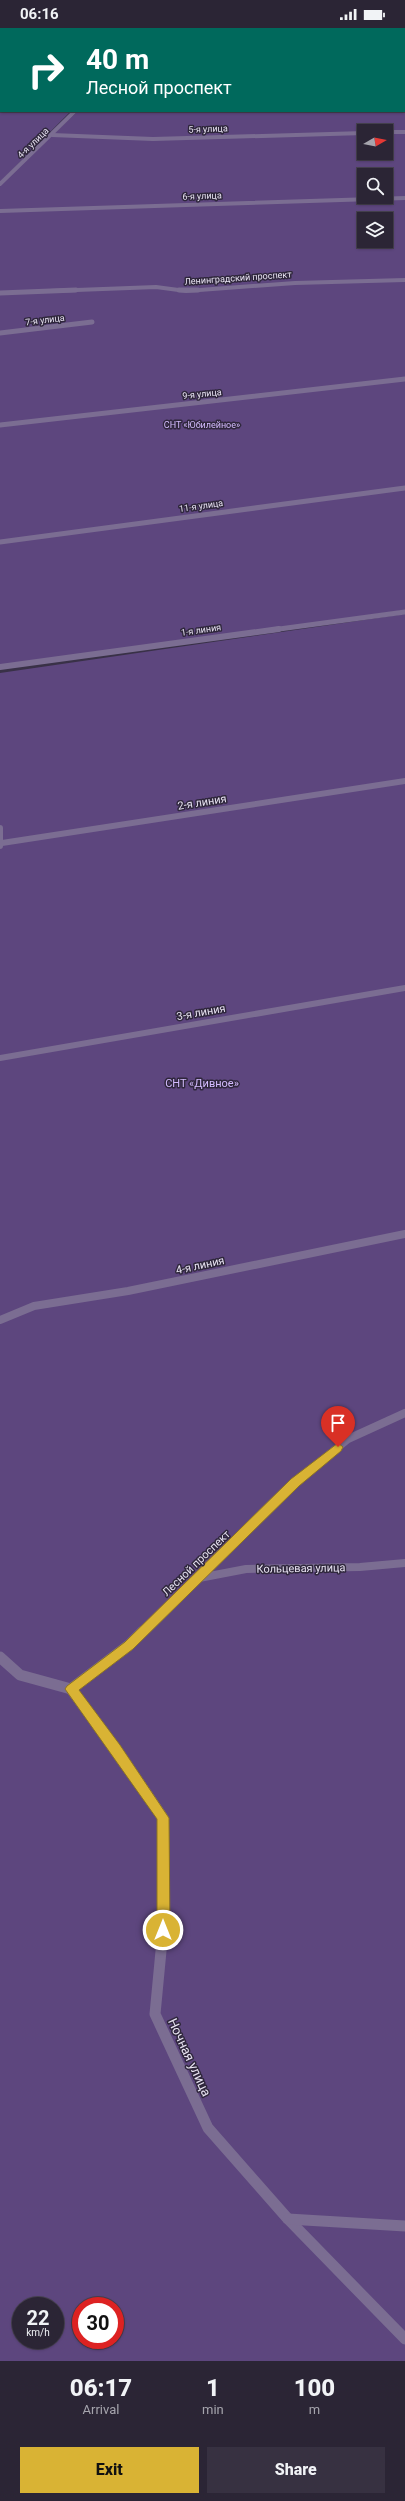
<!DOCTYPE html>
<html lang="en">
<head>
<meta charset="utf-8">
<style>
  :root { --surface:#2b2535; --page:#373141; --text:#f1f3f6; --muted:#a6a5ad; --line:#474250; --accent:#d9b334 }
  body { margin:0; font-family:Roboto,sans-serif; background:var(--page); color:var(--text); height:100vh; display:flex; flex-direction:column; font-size:15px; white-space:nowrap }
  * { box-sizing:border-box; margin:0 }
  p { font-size:13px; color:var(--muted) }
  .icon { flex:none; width:22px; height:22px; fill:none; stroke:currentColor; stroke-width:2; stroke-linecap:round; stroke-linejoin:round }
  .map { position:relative; height:2333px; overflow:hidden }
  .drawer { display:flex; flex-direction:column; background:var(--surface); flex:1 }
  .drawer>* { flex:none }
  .banner { position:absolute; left:0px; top:0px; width:405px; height:84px; box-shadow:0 1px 3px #0004,0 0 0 1px var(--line); background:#00695c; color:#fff; overflow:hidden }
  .needle { width:26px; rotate:81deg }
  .controls { position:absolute; left:357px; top:96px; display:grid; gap:8px }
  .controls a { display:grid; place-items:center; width:36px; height:36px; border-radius:0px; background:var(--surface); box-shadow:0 1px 3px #0004,0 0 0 1px var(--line); font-size:20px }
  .speed { position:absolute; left:12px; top:2269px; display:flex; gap:8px; font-size:20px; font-weight:700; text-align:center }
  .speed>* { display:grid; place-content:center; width:52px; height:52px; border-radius:50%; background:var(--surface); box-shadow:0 1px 3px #0004,0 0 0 1px var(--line); line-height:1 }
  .speed small { font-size:10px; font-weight:400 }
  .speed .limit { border:6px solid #d22; background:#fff; color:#111 }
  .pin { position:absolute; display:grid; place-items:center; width:34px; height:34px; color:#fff; margin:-41px -17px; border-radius:50% 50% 50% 0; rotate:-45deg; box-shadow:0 0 4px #0007 }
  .pin .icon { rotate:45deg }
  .me { position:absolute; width:44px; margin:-22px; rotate:0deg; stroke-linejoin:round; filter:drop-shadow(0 0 3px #0008) }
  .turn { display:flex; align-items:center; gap:14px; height:84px; padding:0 20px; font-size:18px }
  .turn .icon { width:52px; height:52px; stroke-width:2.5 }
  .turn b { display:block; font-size:28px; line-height:34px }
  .eta { display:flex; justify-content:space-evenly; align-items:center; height:68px; text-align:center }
  .eta b { font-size:24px; font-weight:800; line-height:28px }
  .cta { display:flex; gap:8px; margin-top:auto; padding:8px 20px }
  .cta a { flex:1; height:46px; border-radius:0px; background:var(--accent); color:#111; font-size:16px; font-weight:800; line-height:46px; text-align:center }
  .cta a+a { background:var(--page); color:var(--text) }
  .status { display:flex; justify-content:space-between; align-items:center; height:28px; padding:0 20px; background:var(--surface); direction:ltr }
  .status svg { height:11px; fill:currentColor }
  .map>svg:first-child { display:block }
</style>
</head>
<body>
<div class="status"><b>06:16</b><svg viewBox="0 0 49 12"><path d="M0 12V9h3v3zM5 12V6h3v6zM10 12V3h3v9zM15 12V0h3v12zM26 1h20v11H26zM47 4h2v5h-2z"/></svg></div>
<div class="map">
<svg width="405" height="2333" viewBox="0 0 405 2333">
  <rect width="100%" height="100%" fill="#393147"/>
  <!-- green -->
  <g fill="#5d467e" fill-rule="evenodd">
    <path d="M260,0H405V582L0,639V156L78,83H404V1ZM364,103H386V125H364ZM364,147H386V169H364ZM364,191H386V213H364Z"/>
    <polygon points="0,56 1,83 71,83 0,154"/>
    <path d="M405,586V2333H0V645ZM21,2278H55V2312H21ZM81,2278H115V2312H81Z"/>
  </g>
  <!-- water -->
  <polygon fill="#300355" points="0,0 190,0 1,1 0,34"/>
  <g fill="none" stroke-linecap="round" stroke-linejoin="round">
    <!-- service-far1 -->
    <polyline stroke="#7b6d92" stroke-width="5" points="0,305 92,294"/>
    <!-- service -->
    <polyline stroke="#7b6d92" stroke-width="6" points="0,1030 405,960"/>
    <!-- minor-far4 -->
    <g stroke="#7b6d92" stroke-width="4">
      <polyline points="386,104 405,104"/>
      <polyline points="52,107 153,111 364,105"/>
      <polyline points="0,156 75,83"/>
      <polyline points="0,183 405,170"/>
    </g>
    <!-- minor-far3 -->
    <g stroke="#7b6d92" stroke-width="5">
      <polyline points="0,397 405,351"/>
      <polyline points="0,514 405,460"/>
      <polyline points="272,602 405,584"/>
    </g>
    <!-- minor-far2 -->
    <g stroke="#7b6d92" stroke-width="6">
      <polyline points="0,639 279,601"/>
      <polyline points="0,800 0,818"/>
      <polyline points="2,815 405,753"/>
    </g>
    <!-- minor-far1 -->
    <g stroke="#7b6d92" stroke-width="8">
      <polyline points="0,1292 34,1278 128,1263 405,1206"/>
      <polyline points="199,1550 246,1541 360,1539 405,1535"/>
      <polyline points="142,1604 295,1455 348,1411 405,1385"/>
    </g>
    <!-- minor -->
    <g stroke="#7b6d92" stroke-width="11">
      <polyline points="0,1629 20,1647 71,1661 129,1617 143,1603"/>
      <polyline points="71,1661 116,1721 163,1790 163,1902 155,1986 208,2100 288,2191 405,2311"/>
      <polyline points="288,2191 405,2198"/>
    </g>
    <!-- tertiary-far1 -->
    <polyline stroke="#7b6d92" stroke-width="4" points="50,263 156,259 186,263 295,255 405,252"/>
    <!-- tertiary -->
    <g stroke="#7b6d92" stroke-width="5">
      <polyline points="179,262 198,262"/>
      <polyline points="0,265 76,262"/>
    </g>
  </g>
  <!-- route -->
  <polygon fill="#d9b334" stroke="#8d7422" points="338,1415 343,1419 341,1423 299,1458 133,1621 79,1662 120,1717 169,1790 170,1902 168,1907 163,1909 159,1907 157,1902 157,1791 65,1661 67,1658 125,1614 291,1451"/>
  <g text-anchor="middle" stroke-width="3" stroke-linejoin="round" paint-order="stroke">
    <!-- far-street labels -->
    <g font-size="9" fill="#e8e3f2" stroke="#2f273c">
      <text transform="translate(208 101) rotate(-2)" y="3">5-я улица</text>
      <text transform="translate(33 115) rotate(-44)" y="3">4-я улица</text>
      <text transform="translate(202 168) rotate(-2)" y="3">6-я улица</text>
      <text transform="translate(238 250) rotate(-4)" y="3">Ленинградский проспект</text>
      <text transform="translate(45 292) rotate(-7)" y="3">7-я улица</text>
      <text transform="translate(202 366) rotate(-6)" y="3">9-я улица</text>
      <text transform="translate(201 478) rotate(-8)" y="3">11-я улица</text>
      <text transform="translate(201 602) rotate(-8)" y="3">1-я линия</text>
    </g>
    <!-- far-park labels -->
    <g font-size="9" fill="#d4bbfe" stroke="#2f273c">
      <text x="202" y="400">СНТ «Юбилейное»</text>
    </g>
    <!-- street labels -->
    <g font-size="11" fill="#e8e3f2" stroke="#2f273c">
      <text transform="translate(202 774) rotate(-9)" y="4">2-я линия</text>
      <text transform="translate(201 984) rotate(-10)" y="4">3-я линия</text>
      <text transform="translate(200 1237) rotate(-12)" y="4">4-я линия</text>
      <text transform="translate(196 1535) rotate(-44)" y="4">Лесной проспект</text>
      <text transform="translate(301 1540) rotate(-1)" y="4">Кольцевая улица</text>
    </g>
    <!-- park labels -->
    <g font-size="11" fill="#d4bbfe" stroke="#2f273c">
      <text x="202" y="1059">СНТ «Дивное»</text>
    </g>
    <!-- near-street labels -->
    <g font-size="13" fill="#e8e3f2" stroke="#2f273c">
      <text transform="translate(190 2029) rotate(65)" y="5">Ночная улица</text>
    </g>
  </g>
</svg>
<div class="controls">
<a><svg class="needle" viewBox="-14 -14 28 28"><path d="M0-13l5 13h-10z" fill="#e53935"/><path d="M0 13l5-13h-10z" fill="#a6a5ad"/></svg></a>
<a><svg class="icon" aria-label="search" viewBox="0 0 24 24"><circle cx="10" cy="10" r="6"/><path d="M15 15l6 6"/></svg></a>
<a><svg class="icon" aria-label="layers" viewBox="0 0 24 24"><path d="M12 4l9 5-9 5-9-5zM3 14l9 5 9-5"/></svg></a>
</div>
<div class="speed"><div>22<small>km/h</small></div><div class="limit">30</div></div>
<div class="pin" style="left:338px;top:1419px;background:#d93025"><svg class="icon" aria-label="arrive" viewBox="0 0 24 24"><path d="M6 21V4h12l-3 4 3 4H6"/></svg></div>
<svg class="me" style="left:163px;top:1902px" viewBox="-20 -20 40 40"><circle r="17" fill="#d9b334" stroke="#fff" stroke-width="3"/><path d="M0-11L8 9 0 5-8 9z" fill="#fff"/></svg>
<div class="banner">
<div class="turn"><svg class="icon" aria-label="right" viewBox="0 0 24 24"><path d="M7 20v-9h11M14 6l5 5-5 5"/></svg><div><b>40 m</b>Лесной проспект</div></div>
</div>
</div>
<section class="drawer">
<div class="eta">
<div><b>06:17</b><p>Arrival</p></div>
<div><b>1</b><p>min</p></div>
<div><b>100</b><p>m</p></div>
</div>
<div class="cta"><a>Exit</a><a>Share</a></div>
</section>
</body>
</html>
